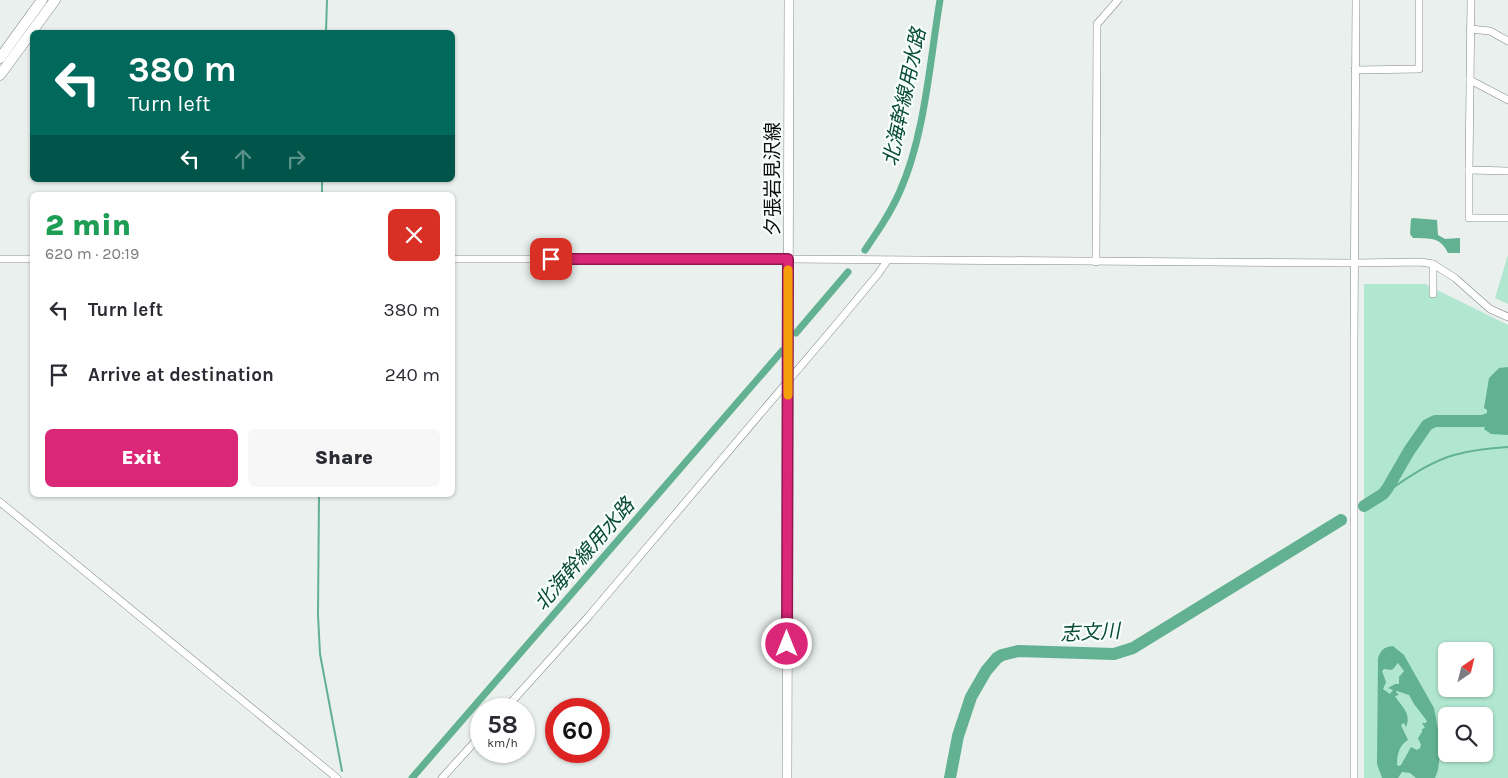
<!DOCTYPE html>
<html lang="en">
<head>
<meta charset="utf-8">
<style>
  :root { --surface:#fff; --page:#f7f7f7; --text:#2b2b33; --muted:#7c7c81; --accent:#db2777 }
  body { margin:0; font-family:Karla,"Noto Sans JP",sans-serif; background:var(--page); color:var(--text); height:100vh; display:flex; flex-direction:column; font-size:19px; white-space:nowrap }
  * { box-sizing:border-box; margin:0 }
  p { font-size:16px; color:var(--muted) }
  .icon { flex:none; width:28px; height:28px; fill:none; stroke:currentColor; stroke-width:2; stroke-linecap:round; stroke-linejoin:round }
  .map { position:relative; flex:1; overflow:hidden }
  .details { position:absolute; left:30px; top:192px; width:425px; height:305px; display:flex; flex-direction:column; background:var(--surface); border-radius:8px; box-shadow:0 1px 4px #0004 }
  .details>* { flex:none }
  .hud { position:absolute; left:30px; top:30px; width:425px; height:152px; border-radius:8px; box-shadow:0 1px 4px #0004; background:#00695c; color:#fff; overflow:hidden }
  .needle { width:32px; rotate:35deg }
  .buttons { position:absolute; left:1438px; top:642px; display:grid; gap:10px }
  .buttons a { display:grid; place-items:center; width:55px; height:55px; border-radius:8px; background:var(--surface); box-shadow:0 1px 4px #0004; font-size:25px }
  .speed { position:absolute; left:470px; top:698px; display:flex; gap:10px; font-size:25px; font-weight:700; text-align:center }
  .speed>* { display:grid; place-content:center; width:65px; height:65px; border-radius:50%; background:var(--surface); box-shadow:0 1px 4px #0004; line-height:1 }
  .speed small { font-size:12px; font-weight:400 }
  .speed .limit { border:8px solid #d22; background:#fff; color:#111 }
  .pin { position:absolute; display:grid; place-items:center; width:42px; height:42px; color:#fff; margin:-21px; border-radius:10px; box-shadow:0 2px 8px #0006 }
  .me { position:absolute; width:55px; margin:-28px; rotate:0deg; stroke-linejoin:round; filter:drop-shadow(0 0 4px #0008) }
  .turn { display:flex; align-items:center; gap:18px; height:105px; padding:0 15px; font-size:22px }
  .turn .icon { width:65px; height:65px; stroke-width:2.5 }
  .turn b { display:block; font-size:35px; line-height:42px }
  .lanes { display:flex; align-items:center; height:48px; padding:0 15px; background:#0003; justify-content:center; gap:25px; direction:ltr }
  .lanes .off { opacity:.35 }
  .round { display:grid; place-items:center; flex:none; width:52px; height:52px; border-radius:8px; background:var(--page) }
  .overview { display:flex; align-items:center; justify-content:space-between; height:85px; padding:0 15px }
  h1 { font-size:30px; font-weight:800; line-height:38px; color:#1e9e55 }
  .button { display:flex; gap:10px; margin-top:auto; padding:10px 15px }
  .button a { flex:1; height:58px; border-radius:8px; background:var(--accent); color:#fff; font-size:20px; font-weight:800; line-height:58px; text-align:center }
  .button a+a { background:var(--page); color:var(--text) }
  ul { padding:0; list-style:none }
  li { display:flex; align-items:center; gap:15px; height:65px; padding:0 15px }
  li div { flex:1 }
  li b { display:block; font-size:19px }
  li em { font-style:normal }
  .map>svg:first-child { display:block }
</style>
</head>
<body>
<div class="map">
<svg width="1508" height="778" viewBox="0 0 1508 778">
  <rect width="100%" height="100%" fill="#e9f0ed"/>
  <!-- green -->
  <g fill="#b1e7d0" fill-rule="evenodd">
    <polygon points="1508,255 1508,304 1495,298"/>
    <path d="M1364,284H1425L1508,325V778H1364ZM1446,651H1484V689H1446ZM1446,716H1484V754H1446Z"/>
  </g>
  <!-- water -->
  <g fill="#62b193" fill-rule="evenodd">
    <path d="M1413,218L1437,220L1438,235L1445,239L1460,238V253H1448C1440,236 1430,239 1413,238L1410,234L1411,219Z"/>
    <polygon points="1508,367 1508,435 1491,434 1484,429 1486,425 1482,425 1485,416 1487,415 1487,410 1484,408 1489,378 1499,368"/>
    <path d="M1393,646L1404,655L1434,708L1441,745L1438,770L1435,778H1416L1410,773L1402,772L1398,778H1382L1377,764L1378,658C1381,650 1383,647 1393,646ZM1398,663L1404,671L1399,677V684H1395L1388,688L1393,690L1390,694L1383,689L1386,682L1382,671L1384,669C1396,671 1392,669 1398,663ZM1397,691L1409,695L1414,704L1427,721L1426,723H1422L1425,728L1422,729V732L1418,738L1421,745L1420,748L1417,750L1411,747L1401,765L1399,766L1397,765C1397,755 1399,745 1408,740L1401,725L1404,723L1406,727C1412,713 1401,706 1395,696L1399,695L1396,692Z"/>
  </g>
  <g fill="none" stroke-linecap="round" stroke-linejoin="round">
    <!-- stream -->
    <g stroke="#62b193" stroke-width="2">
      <polyline points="326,32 327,0"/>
      <polyline points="322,195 322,180"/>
      <path d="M1383,494C1405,480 1429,462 1454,455C1472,450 1490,448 1508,447"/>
      <polyline points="319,495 318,615 320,654 342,771"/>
    </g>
    <!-- canal -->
    <g stroke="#62b193" stroke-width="7">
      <path d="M865,250C878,231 891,212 900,191C925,135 930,60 940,0"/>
      <polyline points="796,333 848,272"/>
      <polyline points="412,778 782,351"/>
    </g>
    <!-- river -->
    <g stroke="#62b193" stroke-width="12">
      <polyline points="1364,506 1383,494 1387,489 1409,451 1427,425 1435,421 1483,421 1508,412"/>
      <polyline points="950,778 958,736 971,697 986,671 997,658 1002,655 1018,651 1114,654 1133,648 1341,520"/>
    </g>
    <!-- minor casing -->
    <g stroke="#838986" stroke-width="8">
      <g id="minor">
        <polyline points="1471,0 1469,170 1508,171"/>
        <polyline points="1470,29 1490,31 1508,41"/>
        <polyline points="1355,70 1419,69 1419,0"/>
        <polyline points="1470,80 1508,100"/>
        <polyline points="1469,170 1469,218 1508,218"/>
        <polyline points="0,259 32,259"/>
        <polyline points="452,259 788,259 1354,263 1421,262 1433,264 1455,278 1490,309 1508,317"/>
        <polyline points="1096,262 1097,24 1118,0"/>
        <polyline points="1433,294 1433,264"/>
        <polyline points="0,502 337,778"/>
        <polyline points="505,709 588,617 839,321 878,274 887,261"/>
        <polyline points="442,778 481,735"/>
        <polyline points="1354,778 1354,344 1356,0"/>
      </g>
    </g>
    <!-- major casing -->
    <g stroke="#838986" stroke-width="10">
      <polyline id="major" points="787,778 789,0"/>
    </g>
    <!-- highway casing -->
    <g stroke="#838986" stroke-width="11">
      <g id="highway">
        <polyline points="0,58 42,0"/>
        <polyline points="0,75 55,0"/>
      </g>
    </g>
    <!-- minor -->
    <use href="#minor" stroke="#fff" stroke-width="7"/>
    <!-- major -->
    <use href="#major" stroke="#fff" stroke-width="9"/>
    <!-- highway -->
    <use href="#highway" stroke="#fff" stroke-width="10"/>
  </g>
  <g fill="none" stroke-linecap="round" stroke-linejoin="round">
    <!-- route casing -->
    <g stroke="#8e194d" stroke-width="12">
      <polyline id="route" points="551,259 788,259 787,644"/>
    </g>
    <!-- route -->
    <use href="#route" stroke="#db2777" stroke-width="9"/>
    <!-- slow -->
    <polyline stroke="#f59e0b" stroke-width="9" points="788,395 788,270"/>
  </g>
  <g text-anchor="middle" stroke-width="4.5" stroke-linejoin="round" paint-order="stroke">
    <!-- street labels -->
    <g font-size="19" fill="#0b0d0c" stroke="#f7fdfa">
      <text transform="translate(772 179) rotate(-90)" y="7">夕張岩見沢線</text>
    </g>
    <!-- water labels -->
    <g font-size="20" font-style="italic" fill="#064b37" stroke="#f7fdfa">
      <text transform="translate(904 97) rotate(-78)" y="7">北海幹線用水路</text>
      <text transform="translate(584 554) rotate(-49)" y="7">北海幹線用水路</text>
      <text transform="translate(1090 632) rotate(-3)" y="7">志文川</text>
    </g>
  </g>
</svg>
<div class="buttons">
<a><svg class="needle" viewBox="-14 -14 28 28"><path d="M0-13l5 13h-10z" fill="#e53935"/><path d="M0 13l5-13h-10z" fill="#7c7c81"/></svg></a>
<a><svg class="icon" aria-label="search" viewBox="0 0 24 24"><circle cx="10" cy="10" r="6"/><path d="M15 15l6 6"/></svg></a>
</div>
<div class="speed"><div>58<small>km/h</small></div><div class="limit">60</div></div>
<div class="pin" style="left:551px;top:259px;background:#d93025"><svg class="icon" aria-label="arrive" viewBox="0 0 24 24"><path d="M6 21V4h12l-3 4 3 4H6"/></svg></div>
<svg class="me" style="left:787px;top:644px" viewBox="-20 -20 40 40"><circle r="17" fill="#db2777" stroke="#fff" stroke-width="3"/><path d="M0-11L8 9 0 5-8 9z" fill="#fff"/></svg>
<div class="hud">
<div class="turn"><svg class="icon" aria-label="left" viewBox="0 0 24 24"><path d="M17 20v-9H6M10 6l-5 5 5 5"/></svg><div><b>380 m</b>Turn left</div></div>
<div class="lanes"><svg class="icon" aria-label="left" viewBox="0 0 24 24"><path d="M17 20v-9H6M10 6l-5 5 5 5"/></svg><svg class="icon off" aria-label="ahead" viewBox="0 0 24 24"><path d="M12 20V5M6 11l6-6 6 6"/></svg><svg class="icon off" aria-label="right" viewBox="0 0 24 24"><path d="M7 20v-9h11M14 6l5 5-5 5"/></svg></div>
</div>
<section class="details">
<div class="overview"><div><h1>2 min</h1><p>620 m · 20:19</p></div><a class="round" style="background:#d93025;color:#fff"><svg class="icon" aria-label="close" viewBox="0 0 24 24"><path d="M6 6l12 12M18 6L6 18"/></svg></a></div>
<ul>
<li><svg class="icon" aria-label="left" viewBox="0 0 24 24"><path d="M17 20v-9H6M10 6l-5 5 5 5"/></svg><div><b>Turn left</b></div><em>380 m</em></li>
<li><svg class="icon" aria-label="arrive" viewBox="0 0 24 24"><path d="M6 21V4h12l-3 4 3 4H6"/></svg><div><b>Arrive at destination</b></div><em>240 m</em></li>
</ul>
<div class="button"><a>Exit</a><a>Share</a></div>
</section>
</div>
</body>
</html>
